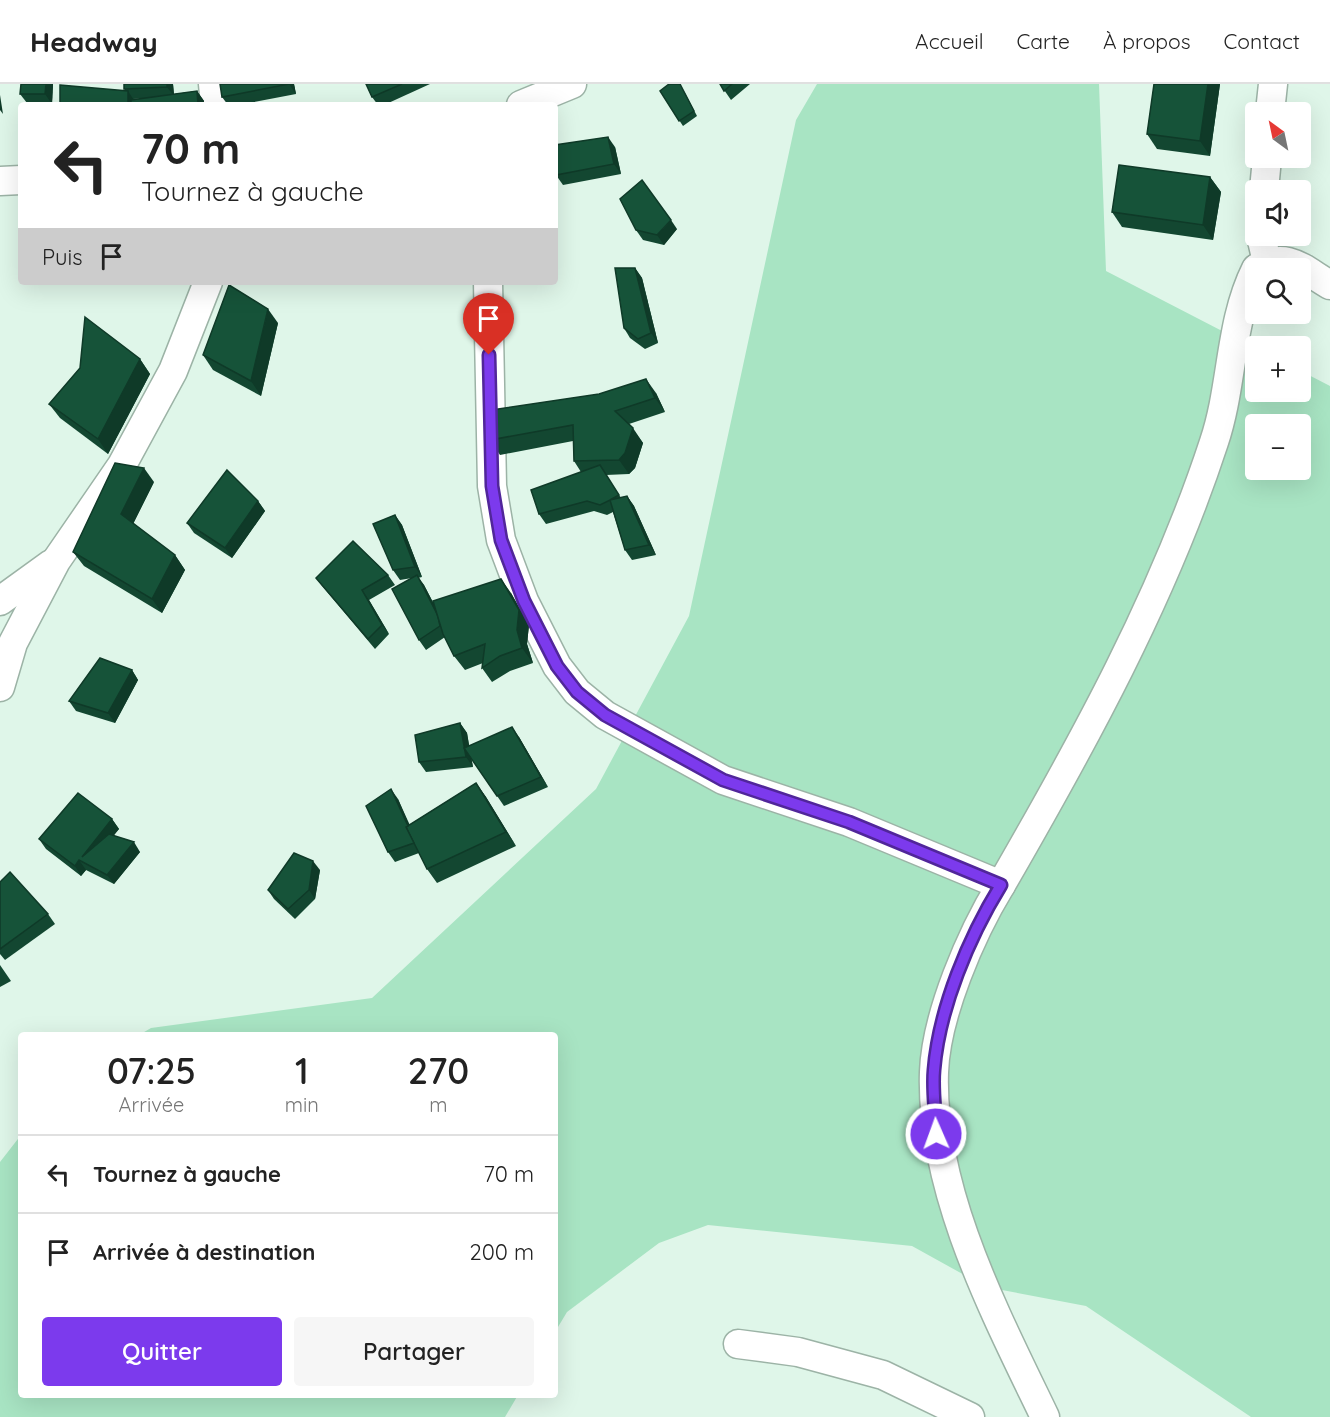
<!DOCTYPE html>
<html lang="fr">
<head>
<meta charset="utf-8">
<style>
  :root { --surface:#fff; --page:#f6f6f6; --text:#222; --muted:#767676; --line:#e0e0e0; --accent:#7c3aed }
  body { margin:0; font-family:Quicksand,sans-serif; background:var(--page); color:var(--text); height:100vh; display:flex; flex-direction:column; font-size:22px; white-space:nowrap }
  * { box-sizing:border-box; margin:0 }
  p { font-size:20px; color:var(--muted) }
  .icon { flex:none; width:33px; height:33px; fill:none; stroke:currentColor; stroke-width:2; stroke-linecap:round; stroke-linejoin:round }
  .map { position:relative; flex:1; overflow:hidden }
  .side { position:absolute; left:18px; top:948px; width:540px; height:366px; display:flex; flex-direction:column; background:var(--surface); border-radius:6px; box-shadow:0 6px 24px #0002 }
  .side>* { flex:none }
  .guide { position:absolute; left:18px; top:18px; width:540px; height:183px; border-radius:6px; box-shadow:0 6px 24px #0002; background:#fff; color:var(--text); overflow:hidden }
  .needle { width:39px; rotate:327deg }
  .fabs { position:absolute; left:1245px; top:18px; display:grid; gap:12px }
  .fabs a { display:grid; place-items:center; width:66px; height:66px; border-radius:6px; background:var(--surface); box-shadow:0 6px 24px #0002; font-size:30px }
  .pin { position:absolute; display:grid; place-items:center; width:51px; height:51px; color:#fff; margin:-62px -26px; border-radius:50% 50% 50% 0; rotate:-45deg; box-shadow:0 0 6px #0007 }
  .pin .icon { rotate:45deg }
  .me { position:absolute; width:66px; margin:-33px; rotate:358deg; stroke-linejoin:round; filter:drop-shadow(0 0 4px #0008) }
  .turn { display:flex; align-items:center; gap:21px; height:126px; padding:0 24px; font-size:27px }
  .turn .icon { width:78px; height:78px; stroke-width:2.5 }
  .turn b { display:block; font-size:42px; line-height:51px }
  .then { display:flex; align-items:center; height:57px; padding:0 24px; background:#0003; gap:12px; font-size:22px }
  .eta { display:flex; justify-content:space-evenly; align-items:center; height:102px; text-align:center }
  .eta b { font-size:36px; font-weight:600; line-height:42px }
  .action { display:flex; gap:12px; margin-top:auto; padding:12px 24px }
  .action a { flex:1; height:69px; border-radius:6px; background:var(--accent); color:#fff; font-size:24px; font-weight:600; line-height:69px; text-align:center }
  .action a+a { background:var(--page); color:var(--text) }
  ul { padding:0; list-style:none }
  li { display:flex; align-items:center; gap:18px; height:78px; padding:0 24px; border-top:2px solid var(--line) }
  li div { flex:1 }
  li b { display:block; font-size:22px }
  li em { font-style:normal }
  header { display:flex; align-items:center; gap:36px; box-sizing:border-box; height:84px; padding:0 30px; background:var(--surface); border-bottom:2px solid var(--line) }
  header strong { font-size:28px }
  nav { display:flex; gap:33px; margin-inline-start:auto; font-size:21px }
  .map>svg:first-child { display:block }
</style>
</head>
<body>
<header>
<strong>Headway</strong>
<nav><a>Accueil</a><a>Carte</a><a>À propos</a><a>Contact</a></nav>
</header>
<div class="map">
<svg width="1330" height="1333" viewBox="0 0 1330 1333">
  <rect width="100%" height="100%" fill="#dff6e9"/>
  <!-- green -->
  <g fill="#a8e4c3" fill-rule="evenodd">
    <path d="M817,0H1099L1106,187L1255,264L1256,308H1300L1301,287L1330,302V1333H1251L1086,1222L986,1203L912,1162L708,1141L659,1159L567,1228L555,1248V951H139L151,944L372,914L596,705L689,532L796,36ZM1256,340H1300V386H1256Z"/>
    <polygon points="21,1051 21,1311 518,1311 505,1333 0,1333 0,1078"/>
  </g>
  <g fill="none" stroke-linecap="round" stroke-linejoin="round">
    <!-- minor casing -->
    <g stroke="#9cb3a6" stroke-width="31">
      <g id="minor">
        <polyline points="213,0 215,21"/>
        <polyline points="521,21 572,0"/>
        <polyline points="1270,28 1273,0"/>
        <polyline points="0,97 21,96"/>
        <polyline points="1264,106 1267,74"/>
        <polyline points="1261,152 1267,178"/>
        <path d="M1257,184C1287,166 1304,186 1330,201"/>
        <path d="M488,198L492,402L501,456L524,517L557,582L577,608L605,631L723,696L849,738L1001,801C971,850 936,931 934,988C930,1106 995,1229 1045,1333"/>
        <polyline points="0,517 51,480"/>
        <polyline points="0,603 13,559 56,477 122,381 173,287 208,198"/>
        <path d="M1001,801C1083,659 1163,514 1214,358C1233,302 1229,239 1256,185"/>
        <polyline points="738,1260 798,1268 883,1291 970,1333"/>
      </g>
    </g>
    <!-- minor -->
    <use href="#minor" stroke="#fff" stroke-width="28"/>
  </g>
  <!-- wall -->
  <g fill="#134731" fill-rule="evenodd">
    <polygon points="53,0 52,20 27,19 20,10"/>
    <path d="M173,0L174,10L197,7L204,17V21H60L126,7L124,5ZM149,14L134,16L133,15Z"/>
    <polygon points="220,0 294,0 296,10 239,21 228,21 222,13"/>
    <polygon points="366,0 430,0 384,21 378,21 372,13"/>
    <polygon points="680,0 697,32 683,42 660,7"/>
    <polygon points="720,0 750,0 731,16"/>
    <polygon points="1154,0 1220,0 1210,72 1157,65 1147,50"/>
    <polygon points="615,63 621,90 563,101 556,91"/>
    <polygon points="1210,93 1221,108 1213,156 1122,143 1112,128"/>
    <polygon points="677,145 664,161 643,156 636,146"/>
    <polygon points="635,184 642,194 658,259 645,265 630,254 624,244"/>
    <polygon points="278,239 261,312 213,286 203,271"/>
    <polygon points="140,275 150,290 108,370 60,334 49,320 80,284"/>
    <polygon points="656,309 665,328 629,340 643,359 635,384 629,390 606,391 621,414 627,412 634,422 656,471 632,476 625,466 613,428 607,431 594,427 546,440 539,430 581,388 574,377 573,357 500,371 490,356"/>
    <polygon points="154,398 133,440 175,471 185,486 162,529 84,482 73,468"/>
    <polygon points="258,417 265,427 232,474 194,449 187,439"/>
    <polygon points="395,431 402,441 422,493 418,494 424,501 436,524 511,509 529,541 527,560 533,579 510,587 492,598 482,584 483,579 465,586 454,572 445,553 426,566 419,556 412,494 400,496 393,486"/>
    <polygon points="388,491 395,501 369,516 389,550 375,565 323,503 316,494"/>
    <polygon points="132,586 138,596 115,639 76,627 69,617"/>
    <polygon points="460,639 467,649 469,662 519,653 548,703 504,722 471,674 473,683 426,688 419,678"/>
    <polygon points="476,699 486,713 516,762 437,799 427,785 419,769 395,778 388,768 398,715 409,741"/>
    <polygon points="112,735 119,745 113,751 140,768 114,800 86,786 81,792 46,765 39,755"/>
    <polygon points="320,786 315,815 295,835 274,815 268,806"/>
    <polygon points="0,798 48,830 55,840 5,876 0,870"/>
    <polygon points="0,881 11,897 0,903"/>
  </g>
  <!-- shaded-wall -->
  <g fill="#0f3a28">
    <polygon points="46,0 53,0 52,20 45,10"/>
    <polygon points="167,0 173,0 174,12 167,3"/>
    <polygon points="289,0 294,0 296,10"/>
    <polygon points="1208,0 1220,0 1210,72 1200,57"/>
    <polygon points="128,7 137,21 128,21"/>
    <polygon points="197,7 204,17 204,21 198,21"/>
    <polygon points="0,11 3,30 0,26"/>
    <polygon points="608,53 615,63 621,90 614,80"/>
    <polygon points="1210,93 1221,108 1213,156 1203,141"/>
    <polygon points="671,136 677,145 664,161 657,151"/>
    <polygon points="635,184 642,194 658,259 651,249"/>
    <polygon points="268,225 278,239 261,312 251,297"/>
    <polygon points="140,275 150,290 108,370 98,355"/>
    <polygon points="646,295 656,309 665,328 655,314"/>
    <polygon points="633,344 643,359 635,384 629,390 619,376"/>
    <polygon points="144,384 154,398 131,444 121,430"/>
    <polygon points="627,412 634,422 656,471 649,461"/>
    <polygon points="258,417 265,427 232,474 225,464"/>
    <polygon points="395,431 402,441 422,493 415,483"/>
    <polygon points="175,471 185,486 162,529 152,515"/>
    <polygon points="417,491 424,501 449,550 442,540"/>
    <polygon points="501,495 511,509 529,541 527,560 533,579 522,564"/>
    <polygon points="362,506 369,516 389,550 382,541"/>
    <polygon points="132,586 138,596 115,639 108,629"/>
    <polygon points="460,639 467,649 473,683 466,673"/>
    <polygon points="512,643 519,653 548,703 541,693"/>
    <polygon points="476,699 486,713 516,762 506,748"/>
    <polygon points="391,705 398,715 422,768 415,758"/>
    <polygon points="112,735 119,745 90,782 82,773"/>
    <polygon points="134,758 140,768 114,800 107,791"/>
    <polygon points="79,776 86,786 81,792 75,782"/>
    <polygon points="313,777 320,786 315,815 309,806"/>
  </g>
  <!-- building -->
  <g fill="#165339" stroke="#0f3a28" stroke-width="1.5">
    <polygon points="21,0 46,0 45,10 20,10"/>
    <polygon points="124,0 167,0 167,3 124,5"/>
    <polygon points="220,0 289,0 222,13"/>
    <polygon points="366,0 402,0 372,13"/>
    <polygon points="669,0 680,0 694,27 679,37 660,7"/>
    <polygon points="720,0 732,0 724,7"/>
    <polygon points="1154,0 1208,0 1200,57 1147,50"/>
    <polygon points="60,1 128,7 128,21 60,21"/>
    <polygon points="197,7 198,21 131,21 131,16"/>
    <polygon points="608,53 614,80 556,91 555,61"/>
    <polygon points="1119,81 1210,93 1203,141 1112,128"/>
    <polygon points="642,96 671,136 657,151 636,146 620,115"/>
    <polygon points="615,184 635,184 651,249 638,255 624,244"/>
    <polygon points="229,201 268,225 251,297 203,271"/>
    <polygon points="85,233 140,275 98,355 49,320 80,284"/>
    <polygon points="646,295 655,314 615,327 633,344 625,369 619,376 574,377 573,341 490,356 492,326 599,310"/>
    <polygon points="115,379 144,384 121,430 175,471 152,515 73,468"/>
    <polygon points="600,381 619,411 610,416 627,412 649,461 625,466 610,416 600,421 587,417 539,430 531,406"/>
    <polygon points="227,386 258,417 225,464 187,439"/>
    <polygon points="395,431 415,483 393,486 373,440"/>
    <polygon points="353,457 388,491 362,506 382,541 368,555 316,494"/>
    <polygon points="417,491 438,532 440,542 419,556 392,505"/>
    <polygon points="501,495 519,526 517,546 522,564 500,572 482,584 485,560 454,572 443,550 433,517"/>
    <polygon points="100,574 132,586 108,629 69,617"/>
    <polygon points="460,639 466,673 419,678 415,651"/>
    <polygon points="512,643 541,693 497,712 464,664"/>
    <polygon points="476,699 506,748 427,785 406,743"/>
    <polygon points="391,705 408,742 406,743 414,759 388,768 366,722"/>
    <polygon points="78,709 112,735 82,773 109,750 134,758 107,791 79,776 75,782 39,755"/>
    <polygon points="294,769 313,777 309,806 288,825 268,806"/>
    <polygon points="10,788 48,830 0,865 0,798"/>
  </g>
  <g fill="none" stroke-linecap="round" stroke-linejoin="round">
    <!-- route casing -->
    <g stroke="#51269a" stroke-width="15">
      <path id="route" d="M489,271L492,402L501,456L524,517L557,582L577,608L605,631L723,696L849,738L1001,801C969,853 939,924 934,986C932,1007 936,1029 936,1050"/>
    </g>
    <!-- route -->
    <use href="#route" stroke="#7c3aed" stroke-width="10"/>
  </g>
</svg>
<div class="fabs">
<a><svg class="needle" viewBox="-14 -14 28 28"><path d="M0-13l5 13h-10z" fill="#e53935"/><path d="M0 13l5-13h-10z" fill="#767676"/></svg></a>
<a><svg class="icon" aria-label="sound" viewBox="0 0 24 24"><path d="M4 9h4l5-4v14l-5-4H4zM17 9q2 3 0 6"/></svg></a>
<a><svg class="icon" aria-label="search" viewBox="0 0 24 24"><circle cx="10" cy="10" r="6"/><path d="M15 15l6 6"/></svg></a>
<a>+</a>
<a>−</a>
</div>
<div class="pin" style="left:489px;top:271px;background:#d93025"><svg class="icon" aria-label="arrive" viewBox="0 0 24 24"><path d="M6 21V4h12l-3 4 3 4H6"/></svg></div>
<svg class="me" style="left:936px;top:1050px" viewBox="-20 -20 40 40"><circle r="17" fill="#7c3aed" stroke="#fff" stroke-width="3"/><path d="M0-11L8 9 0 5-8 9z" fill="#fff"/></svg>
<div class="guide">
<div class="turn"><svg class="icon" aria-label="left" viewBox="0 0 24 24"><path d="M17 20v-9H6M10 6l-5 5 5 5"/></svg><div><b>70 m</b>Tournez à gauche</div></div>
<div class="then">Puis<svg class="icon" aria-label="arrive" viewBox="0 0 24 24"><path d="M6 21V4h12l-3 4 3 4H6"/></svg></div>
</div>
<section class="side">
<div class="eta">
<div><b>07:25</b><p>Arrivée</p></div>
<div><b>1</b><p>min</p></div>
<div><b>270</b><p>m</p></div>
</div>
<ul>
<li><svg class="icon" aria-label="left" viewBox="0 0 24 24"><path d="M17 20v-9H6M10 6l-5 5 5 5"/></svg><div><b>Tournez à gauche</b></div><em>70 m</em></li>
<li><svg class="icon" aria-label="arrive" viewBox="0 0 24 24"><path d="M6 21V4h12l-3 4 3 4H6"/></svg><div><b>Arrivée à destination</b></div><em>200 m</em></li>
</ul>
<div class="action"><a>Quitter</a><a>Partager</a></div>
</section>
</div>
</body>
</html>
